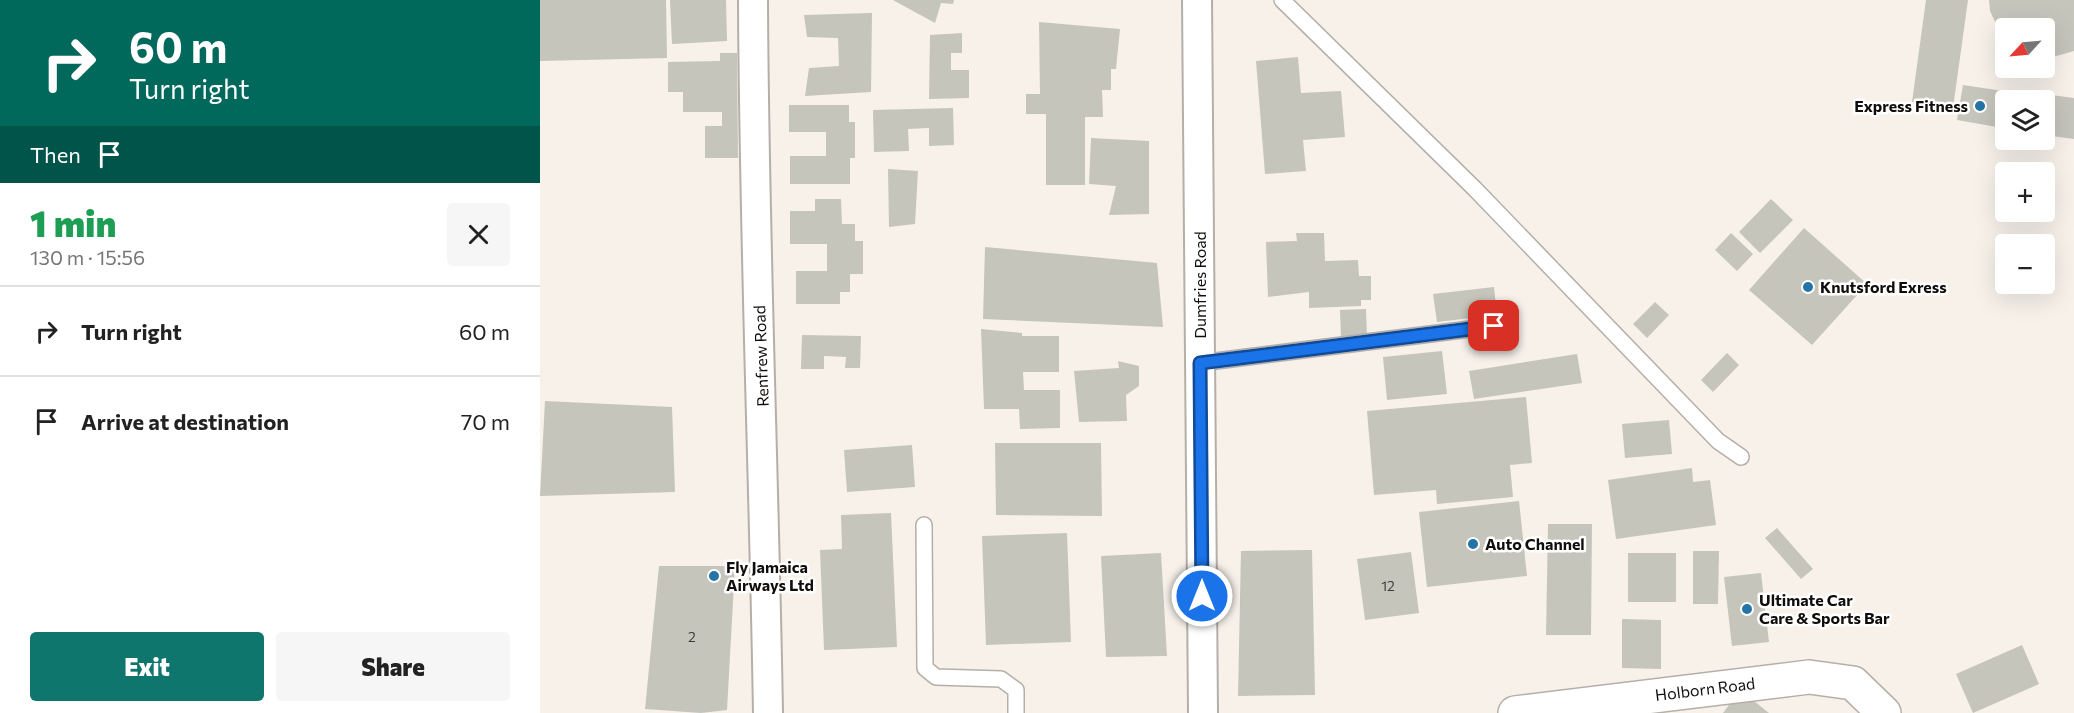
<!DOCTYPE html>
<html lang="en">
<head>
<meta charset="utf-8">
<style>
  :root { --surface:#fff; --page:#f6f6f6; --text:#222; --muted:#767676; --line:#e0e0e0; --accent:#0f766e }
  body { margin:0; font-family:Commissioner,sans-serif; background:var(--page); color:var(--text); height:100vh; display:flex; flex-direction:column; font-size:22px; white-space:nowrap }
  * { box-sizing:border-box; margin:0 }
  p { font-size:20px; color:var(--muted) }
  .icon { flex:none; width:33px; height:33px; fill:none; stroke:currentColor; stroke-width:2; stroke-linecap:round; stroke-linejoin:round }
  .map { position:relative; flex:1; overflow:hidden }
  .side { display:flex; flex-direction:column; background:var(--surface); width:540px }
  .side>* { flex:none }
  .guide { background:#00695c; color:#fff; overflow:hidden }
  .needle { width:39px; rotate:244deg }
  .buttons { position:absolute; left:1455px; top:18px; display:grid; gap:12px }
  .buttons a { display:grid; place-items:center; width:60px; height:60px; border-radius:6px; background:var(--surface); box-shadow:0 6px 24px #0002; font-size:30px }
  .pin { position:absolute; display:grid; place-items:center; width:51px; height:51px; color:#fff; margin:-26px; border-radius:12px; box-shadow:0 3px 9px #0006 }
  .me { position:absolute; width:66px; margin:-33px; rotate:0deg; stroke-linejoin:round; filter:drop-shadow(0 0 4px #0008) }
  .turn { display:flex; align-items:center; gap:21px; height:126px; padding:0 30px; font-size:27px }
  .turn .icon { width:78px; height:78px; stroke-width:2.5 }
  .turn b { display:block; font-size:42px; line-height:51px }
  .then { display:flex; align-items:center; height:57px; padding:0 30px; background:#0003; gap:12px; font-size:22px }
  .round { display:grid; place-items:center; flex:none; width:63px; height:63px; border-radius:6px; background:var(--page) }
  .headline { display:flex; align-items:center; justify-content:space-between; height:102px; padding:0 30px }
  h1 { font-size:36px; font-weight:800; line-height:45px; color:#1e9e55 }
  .primary-button { display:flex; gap:12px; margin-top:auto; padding:12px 30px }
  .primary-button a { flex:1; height:69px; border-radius:6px; background:var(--accent); color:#fff; font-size:24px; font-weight:800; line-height:69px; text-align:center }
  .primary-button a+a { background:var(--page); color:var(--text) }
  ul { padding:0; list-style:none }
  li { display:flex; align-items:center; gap:18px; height:90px; padding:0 30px; border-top:2px solid var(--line) }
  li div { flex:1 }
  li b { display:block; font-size:22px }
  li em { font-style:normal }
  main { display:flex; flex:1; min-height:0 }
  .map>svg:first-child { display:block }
</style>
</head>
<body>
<main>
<section class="side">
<div class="guide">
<div class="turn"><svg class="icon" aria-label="right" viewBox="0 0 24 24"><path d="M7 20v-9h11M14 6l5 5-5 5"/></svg><div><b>60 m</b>Turn right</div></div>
<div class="then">Then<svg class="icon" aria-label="arrive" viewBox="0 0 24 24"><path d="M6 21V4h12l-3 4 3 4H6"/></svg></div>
</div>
<div class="headline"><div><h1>1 min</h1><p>130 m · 15:56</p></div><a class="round"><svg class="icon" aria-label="close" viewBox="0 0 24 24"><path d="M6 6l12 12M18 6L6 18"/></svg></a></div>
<ul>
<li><svg class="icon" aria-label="right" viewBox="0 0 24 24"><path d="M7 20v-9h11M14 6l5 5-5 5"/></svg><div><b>Turn right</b></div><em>60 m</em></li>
<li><svg class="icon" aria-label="arrive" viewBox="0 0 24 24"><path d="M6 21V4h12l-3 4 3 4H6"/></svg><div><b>Arrive at destination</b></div><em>70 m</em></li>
</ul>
<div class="primary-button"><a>Exit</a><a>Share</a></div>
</section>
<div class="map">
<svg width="1534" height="713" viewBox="0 0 1534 713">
  <rect width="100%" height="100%" fill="#f7f1ea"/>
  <!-- building -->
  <g fill="#c5c5bc">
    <polygon points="0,0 126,0 127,58 0,61"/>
    <polygon points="130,0 186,0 187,41 132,44"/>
    <polygon points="353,0 414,0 413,4 401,3 395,23"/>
    <polygon points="1386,0 1428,0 1413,108 1372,102"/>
    <polygon points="1449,0 1534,0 1534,51 1513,57 1504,56 1504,28 1466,28 1466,37 1459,30 1450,11"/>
    <polygon points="332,13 331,92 265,96 269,68 299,66 298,38 267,37 264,15"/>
    <polygon points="499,22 580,29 576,69 571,69 571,90 562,90 563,117 545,117 545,185 506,185 506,114 486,114 486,94 500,94"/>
    <polygon points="422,33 422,53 411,53 411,70 429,70 429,98 389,99 390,35"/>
    <polygon points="180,53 197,53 198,158 165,158 165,126 182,126 182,112 143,112 143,92 128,92 128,62 180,61"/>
    <polygon points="758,57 761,93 801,91 805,137 763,140 766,171 725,174 716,61"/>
    <polygon points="1423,85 1463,91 1457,127 1417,120"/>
    <polygon points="1489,92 1534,98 1534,139 1504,135 1504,100 1487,100"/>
    <polygon points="249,105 309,105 309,122 315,122 315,158 310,158 310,184 250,184 250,156 286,156 286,132 249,132"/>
    <polygon points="413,108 414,145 389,146 389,128 368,129 369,151 334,152 333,110"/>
    <polygon points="551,138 609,141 609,214 569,215 576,186 549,184"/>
    <polygon points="348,169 378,171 375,224 349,227"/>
    <polygon points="275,199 301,199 302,224 315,224 315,241 323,241 323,274 310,274 310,292 300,292 300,304 256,304 256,271 287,271 287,244 250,244 250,211 275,211"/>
    <polygon points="1231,199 1253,220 1220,253 1199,232"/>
    <polygon points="1264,228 1327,284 1272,345 1209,290"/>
    <polygon points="756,233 784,233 785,261 818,260 819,276 831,276 831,300 821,300 821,306 769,308 769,292 728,297 726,242 757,241"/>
    <polygon points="1191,233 1213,254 1197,271 1175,250"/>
    <polygon points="445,247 617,263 623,327 443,319"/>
    <polygon points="954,287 957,315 897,322 893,294"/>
    <polygon points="1115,302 1129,315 1107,338 1093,324"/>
    <polygon points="826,309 827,337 801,337 800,310"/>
    <polygon points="441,329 482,333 482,336 519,336 519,372 483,372 484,390 520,390 520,428 480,429 479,409 444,409"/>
    <polygon points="262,335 321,336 320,368 305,368 306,357 284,356 284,369 261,369"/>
    <polygon points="902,351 907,394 847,400 843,357"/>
    <polygon points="1187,353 1199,365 1173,392 1161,380"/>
    <polygon points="1037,354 1042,383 934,399 929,371"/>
    <polygon points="578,361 599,366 599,386 586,395 587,421 539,422 534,371 579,368"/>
    <polygon points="986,397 992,463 970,465 973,497 897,504 896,490 834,495 827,411"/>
    <polygon points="5,401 132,407 135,492 0,496"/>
    <polygon points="1129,420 1132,454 1085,458 1082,424"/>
    <polygon points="455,443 561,443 562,516 456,515"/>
    <polygon points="372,445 375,487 307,492 304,450"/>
    <polygon points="1152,468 1153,482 1170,480 1176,525 1076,539 1068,480"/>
    <polygon points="979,501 987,576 887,587 879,512"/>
    <polygon points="351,513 357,647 284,650 280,550 302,549 301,515"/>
    <polygon points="1008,524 1052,524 1051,635 1006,635"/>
    <polygon points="1237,528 1273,569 1261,579 1225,538"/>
    <polygon points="527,533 531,642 446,645 442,536"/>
    <polygon points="772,550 775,695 698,696 701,551"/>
    <polygon points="1153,551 1179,551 1178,604 1153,604"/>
    <polygon points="871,552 879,613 825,620 817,559"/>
    <polygon points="621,553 627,656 566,657 561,556"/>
    <rect x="1088" y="553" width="48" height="49"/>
    <polygon points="119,566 195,566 187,710 161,713 105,709"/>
    <polygon points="1221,573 1229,642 1192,646 1184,577"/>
    <polygon points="1082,619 1121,620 1121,669 1082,668"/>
    <polygon points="1482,645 1499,684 1433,713 1416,674"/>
    <polygon points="1200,690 1229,713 1183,713"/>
  </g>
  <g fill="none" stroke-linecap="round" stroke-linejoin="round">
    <!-- lane casing -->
    <g stroke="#b5afa8" stroke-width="18">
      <g id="lane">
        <polyline points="742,0 935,189 1178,441 1201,457"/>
        <polyline points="660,363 954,326"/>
        <polyline points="384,525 385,668 396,677 461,679 476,690 476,713"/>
      </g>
    </g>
    <!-- street casing -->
    <g stroke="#b5afa8" stroke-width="32">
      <g id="street">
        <path d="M213,0C214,238 224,475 228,713"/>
        <polyline points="657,0 663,713"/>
      </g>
    </g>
    <!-- secondary casing -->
    <g stroke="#b5afa8" stroke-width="36">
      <polyline id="secondary" points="975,713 1269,677 1313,683 1344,713"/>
    </g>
    <!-- lane -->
    <use href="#lane" stroke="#fff" stroke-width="15"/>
    <!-- street -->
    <use href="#street" stroke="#fff" stroke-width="28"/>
    <!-- secondary -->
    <use href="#secondary" stroke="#fff" stroke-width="33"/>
  </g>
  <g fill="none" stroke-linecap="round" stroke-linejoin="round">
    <!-- route casing -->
    <g stroke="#114b97" stroke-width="15">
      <polyline id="route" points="662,596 660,363 954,326"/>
    </g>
    <!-- route -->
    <use href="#route" stroke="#1a73e8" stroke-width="10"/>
  </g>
  <!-- markers -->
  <g fill="#2474a6" stroke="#fff" stroke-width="2">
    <circle cx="1440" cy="106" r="6"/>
    <circle cx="1268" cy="287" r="6"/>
    <circle cx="933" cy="544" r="6"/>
    <circle cx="174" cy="576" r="6"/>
    <circle cx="1207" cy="609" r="6"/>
  </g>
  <g text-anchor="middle" stroke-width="5" stroke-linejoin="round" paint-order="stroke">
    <!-- number labels -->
    <g font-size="14" fill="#3d3c38">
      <text x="848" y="591">12</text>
      <text x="152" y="642">2</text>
    </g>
    <!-- poi labels -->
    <g font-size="16" font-weight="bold" fill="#100e0c" stroke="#fff" text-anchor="start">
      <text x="1428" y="112" text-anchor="end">Express Fitness</text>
      <text x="1280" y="293">Knutsford Exress</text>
      <text x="945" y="550">Auto Channel</text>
      <text x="186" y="573">Fly Jamaica<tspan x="186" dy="18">Airways Ltd</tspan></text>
      <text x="1219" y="606">Ultimate Car<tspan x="1219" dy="18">Care &amp; Sports Bar</tspan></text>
    </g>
    <!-- street labels -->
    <g font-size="16" fill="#100e0c" stroke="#fff">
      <text transform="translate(660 285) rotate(-90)" y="6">Dumfries Road</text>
      <text transform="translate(221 356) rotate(-92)" y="6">Renfrew Road</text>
      <text transform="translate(1165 689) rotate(-7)" y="6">Holborn Road</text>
    </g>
  </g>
</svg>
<div class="buttons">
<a><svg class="needle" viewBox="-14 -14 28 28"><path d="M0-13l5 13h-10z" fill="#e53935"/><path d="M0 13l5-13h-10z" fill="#767676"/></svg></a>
<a><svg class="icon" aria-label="layers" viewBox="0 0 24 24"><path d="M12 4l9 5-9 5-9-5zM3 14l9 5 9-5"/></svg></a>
<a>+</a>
<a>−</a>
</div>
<div class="pin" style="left:954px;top:326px;background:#d93025"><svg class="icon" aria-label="arrive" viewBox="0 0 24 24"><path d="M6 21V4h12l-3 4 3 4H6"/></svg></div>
<svg class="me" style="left:662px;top:596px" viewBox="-20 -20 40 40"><circle r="17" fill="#1a73e8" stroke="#fff" stroke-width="3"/><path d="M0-11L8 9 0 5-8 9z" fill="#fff"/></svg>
</div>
</main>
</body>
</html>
